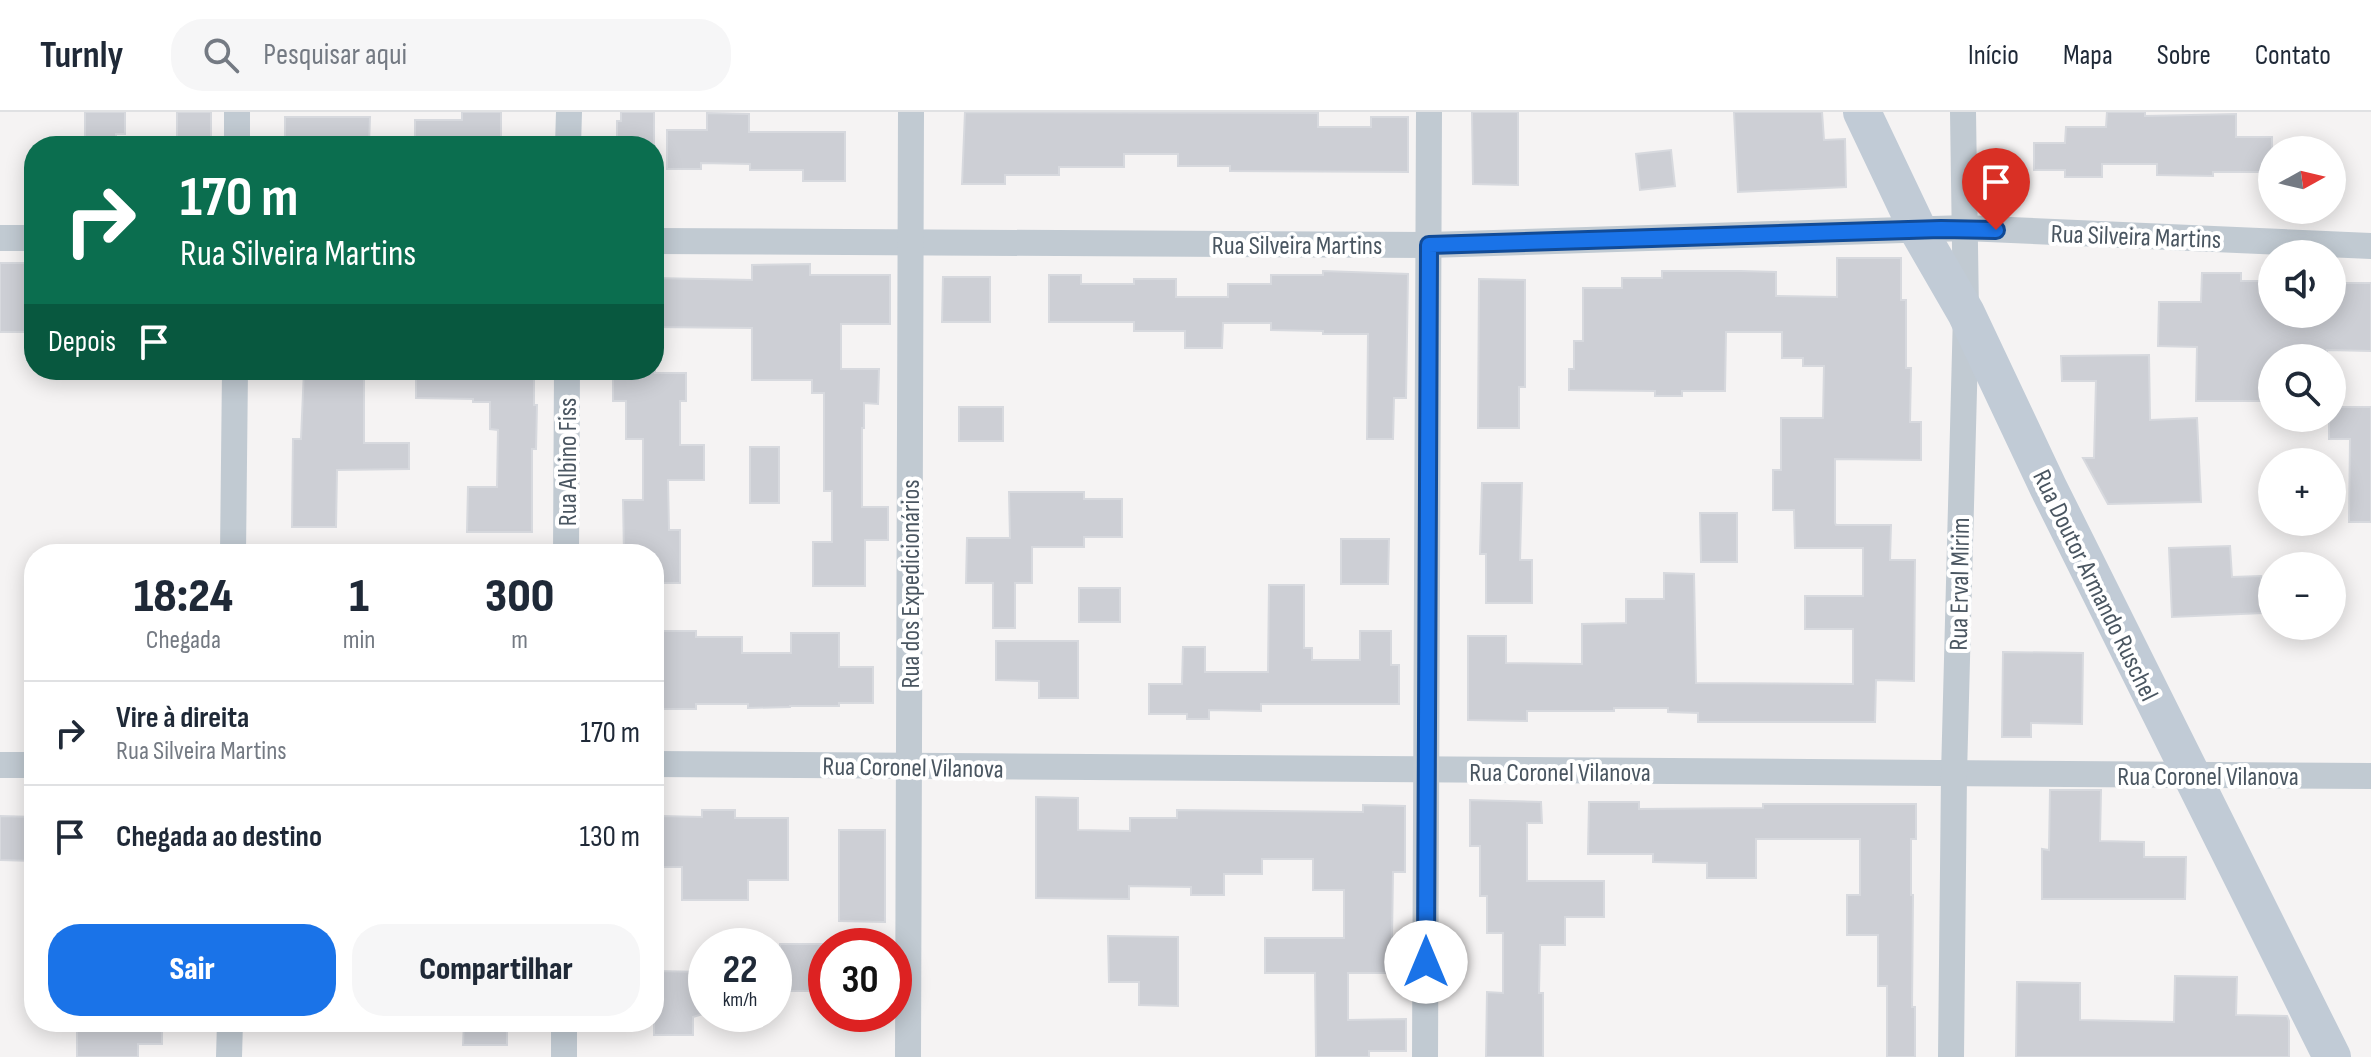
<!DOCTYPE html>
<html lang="pt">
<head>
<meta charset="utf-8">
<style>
  :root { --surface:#fff; --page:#f6f6f7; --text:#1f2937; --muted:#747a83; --line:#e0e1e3; --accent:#1a73e8 }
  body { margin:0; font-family:"Sofia Sans Condensed",sans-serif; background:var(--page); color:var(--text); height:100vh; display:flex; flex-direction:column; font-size:30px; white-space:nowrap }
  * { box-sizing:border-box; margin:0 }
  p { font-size:26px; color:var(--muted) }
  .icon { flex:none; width:44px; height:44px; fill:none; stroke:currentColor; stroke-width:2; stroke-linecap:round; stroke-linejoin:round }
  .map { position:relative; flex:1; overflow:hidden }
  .details { position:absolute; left:24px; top:432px; width:640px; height:488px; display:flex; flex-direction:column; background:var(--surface); border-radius:32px; box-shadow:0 4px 20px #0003 }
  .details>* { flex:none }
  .top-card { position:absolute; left:24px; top:24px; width:640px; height:244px; border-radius:32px; box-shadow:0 4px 20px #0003; background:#0b6e4f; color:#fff; overflow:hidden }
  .needle { width:52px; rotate:82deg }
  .tools { position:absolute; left:2258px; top:24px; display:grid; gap:16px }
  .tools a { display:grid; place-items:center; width:88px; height:88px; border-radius:50%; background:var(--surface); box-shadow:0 4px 20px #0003; font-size:40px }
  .speed { position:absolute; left:688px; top:816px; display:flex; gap:16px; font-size:40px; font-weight:700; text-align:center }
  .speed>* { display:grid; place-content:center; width:104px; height:104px; border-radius:50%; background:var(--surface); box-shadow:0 4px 20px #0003; line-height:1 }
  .speed small { font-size:20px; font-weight:400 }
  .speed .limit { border:12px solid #d22; background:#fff; color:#111 }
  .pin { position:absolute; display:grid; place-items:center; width:68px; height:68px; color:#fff; margin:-82px -34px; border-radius:50% 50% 50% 0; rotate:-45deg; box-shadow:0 0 8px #0007 }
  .pin .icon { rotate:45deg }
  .me { position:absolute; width:88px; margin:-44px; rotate:0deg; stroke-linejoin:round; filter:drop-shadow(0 0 6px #0008) }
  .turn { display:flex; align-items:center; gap:28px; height:168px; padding:0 24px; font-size:36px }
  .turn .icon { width:104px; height:104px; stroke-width:2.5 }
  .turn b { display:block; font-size:56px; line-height:68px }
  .then { display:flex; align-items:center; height:76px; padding:0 24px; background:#0003; gap:16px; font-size:30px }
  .eta { display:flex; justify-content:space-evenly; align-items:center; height:136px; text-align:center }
  .eta b { font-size:48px; font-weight:800; line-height:56px }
  .button { display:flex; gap:16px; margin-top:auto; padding:16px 24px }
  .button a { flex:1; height:92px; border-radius:32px; background:var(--accent); color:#fff; font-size:32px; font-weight:800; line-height:92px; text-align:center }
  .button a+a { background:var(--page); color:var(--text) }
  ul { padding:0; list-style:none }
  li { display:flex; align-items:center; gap:24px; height:104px; padding:0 24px; border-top:2px solid var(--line) }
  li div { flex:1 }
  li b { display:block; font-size:30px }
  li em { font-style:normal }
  header { display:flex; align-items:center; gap:48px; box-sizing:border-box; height:112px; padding:0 40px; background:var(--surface); border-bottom:2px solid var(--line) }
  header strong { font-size:38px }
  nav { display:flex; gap:44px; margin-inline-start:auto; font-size:28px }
  .search { width:560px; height:72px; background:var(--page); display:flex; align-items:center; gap:20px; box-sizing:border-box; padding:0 28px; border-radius:32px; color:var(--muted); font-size:30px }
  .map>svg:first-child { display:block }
</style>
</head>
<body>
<header>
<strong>Turnly</strong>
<div class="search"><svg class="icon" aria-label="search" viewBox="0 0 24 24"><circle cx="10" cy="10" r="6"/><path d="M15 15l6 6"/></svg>Pesquisar aqui</div>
<nav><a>Início</a><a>Mapa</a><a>Sobre</a><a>Contato</a></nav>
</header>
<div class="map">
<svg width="2371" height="945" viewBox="0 0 2371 945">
  <rect width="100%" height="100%" fill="#f5f3f3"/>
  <!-- building -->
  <g fill="#cdcfd5" stroke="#d7d9de" stroke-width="2">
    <polygon points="85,0 125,0 125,22 116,22 116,34 85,34"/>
    <rect x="177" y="0" width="34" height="34"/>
    <polygon points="462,0 501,0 501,34 415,34 415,8 462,8"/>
    <polygon points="621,0 654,0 654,34 617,34 617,9 621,9"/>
    <polygon points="965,0 1318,1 1318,15 1371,15 1371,5 1408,5 1408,60 1230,59 1230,54 1178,54 1178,42 1124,42 1124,55 1059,55 1059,63 1005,63 1005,72 962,72"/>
    <polygon points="1472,0 1518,0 1518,73 1473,72"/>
    <polygon points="1734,0 1822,0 1824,28 1845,27 1846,75 1738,80"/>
    <polygon points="2107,0 2145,0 2145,4 2236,2 2236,25 2272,25 2272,60 2213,60 2213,64 2157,63 2157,52 2102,52 2102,65 2065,65 2065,58 2034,58 2034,31 2065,31 2066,15 2106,15"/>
    <polygon points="707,1 749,2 749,20 845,20 845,69 803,69 803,58 750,58 750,52 701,51 701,57 667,57 667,18 707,18"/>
    <polygon points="285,5 370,5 369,34 285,34"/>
    <polygon points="1671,38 1675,74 1640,78 1636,42"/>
    <polygon points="1837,146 1901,146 1901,188 1906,188 1906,256 1911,256 1910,310 1921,310 1921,348 1835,347 1835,411 1836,413 1891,413 1890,448 1915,448 1914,569 1876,568 1875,610 1698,610 1698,601 1668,600 1668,596 1614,596 1614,599 1527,599 1527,609 1468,608 1468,524 1506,524 1506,551 1582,552 1582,512 1626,511 1626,487 1664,487 1664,461 1694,462 1696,571 1853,572 1853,517 1805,517 1805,484 1863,484 1863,436 1795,436 1794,398 1773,398 1773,358 1781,358 1781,306 1823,306 1824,254 1803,254 1803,246 1782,246 1782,220 1726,220 1725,279 1682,279 1682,284 1655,284 1655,279 1569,278 1569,257 1574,257 1574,229 1583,229 1583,176 1622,176 1622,166 1662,166 1662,159 1741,159 1776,160 1776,184 1837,185"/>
    <polygon points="0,151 29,151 28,220 0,220"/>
    <polygon points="810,152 810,163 890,163 890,212 841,212 841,257 879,257 878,292 864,291 864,316 862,316 862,395 888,395 888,428 865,428 865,474 813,474 813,430 832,430 832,379 824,379 824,281 812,281 812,268 752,268 752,216 654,215 654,166 752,168 752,153"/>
    <polygon points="1323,159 1408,162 1406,286 1394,286 1393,327 1367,327 1368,222 1323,222 1323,219 1271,218 1271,211 1223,211 1222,236 1185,236 1185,219 1134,219 1134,210 1049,210 1049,163 1081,163 1081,172 1134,172 1134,167 1176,167 1176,185 1228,185 1228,172 1271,172 1271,163 1323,163"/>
    <polygon points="2202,161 2241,161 2241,169 2272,169 2272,202 2332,202 2332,171 2371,171 2371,239 2327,238 2327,246 2272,246 2272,289 2196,289 2197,235 2158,234 2159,190 2201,190"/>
    <polygon points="943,165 990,165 990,210 942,210"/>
    <polygon points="1479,167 1525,168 1525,275 1519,275 1519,316 1478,316"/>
    <polygon points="2149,243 2150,308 2197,306 2201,390 2108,392 2083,346 2094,346 2096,269 2062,269 2061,244"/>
    <polygon points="304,258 364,258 364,331 409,331 409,357 337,358 336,415 292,415 293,327 301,327"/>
    <polygon points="416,258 534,258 534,293 537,293 536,337 532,337 532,420 467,420 468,375 497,375 498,318 490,317 490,290 473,290 473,287 416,286"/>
    <polygon points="613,258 655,258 655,261 686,261 686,289 680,289 680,333 704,333 704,368 668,368 669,418 680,418 680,471 654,471 654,442 624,442 623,388 643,388 643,327 626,327 626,289 613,289"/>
    <rect x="959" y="295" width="44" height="34"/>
    <polygon points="2332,295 2371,295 2371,410 2349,410 2350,327 2329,327 2329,306 2332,306"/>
    <rect x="750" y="335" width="29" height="56"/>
    <polygon points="1482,371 1522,371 1520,448 1532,448 1532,491 1486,491 1486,442 1480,442"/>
    <polygon points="1009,380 1084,380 1084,387 1122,387 1122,425 1084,425 1084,435 1032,435 1032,471 1015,471 1015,516 993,516 993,471 966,471 967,426 1010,426"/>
    <polygon points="1700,401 1737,401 1737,450 1701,450"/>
    <polygon points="1341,427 1389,427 1388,472 1341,472"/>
    <polygon points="2230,434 2232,465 2261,464 2263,501 2172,505 2169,436"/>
    <polygon points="1269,473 1304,473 1304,536 1312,536 1312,548 1360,548 1360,519 1391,519 1391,553 1399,553 1399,592 1261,592 1261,599 1209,598 1209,607 1187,607 1187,602 1149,602 1149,572 1182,572 1183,535 1205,535 1205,560 1268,560"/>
    <rect x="1079" y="476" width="41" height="34"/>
    <polygon points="659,519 696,519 696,525 742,525 742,541 791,541 791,521 839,521 839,555 873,555 873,591 839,591 839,594 790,594 790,595 748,596 748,592 696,592 696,597 659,597"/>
    <polygon points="996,529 1078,529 1078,586 1039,586 1039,569 996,568"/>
    <polygon points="2003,540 2083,541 2082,612 2031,611 2031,625 2002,625"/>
    <polygon points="2050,678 2101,678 2100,729 2144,730 2144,745 2186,745 2185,787 2042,787 2042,737 2049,738"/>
    <polygon points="1036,685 1078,686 1078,718 1130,719 1130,706 1177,706 1177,698 1363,700 1363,693 1405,694 1405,760 1393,760 1392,826 1397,826 1397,861 1348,861 1348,908 1406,907 1406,939 1369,939 1369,945 1316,945 1315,861 1265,861 1265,826 1344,826 1344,778 1313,778 1313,747 1262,747 1262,762 1224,762 1224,783 1191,783 1191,775 1129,774 1129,787 1036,786"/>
    <polygon points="1470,688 1541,690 1542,711 1527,711 1527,769 1604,769 1604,805 1565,805 1565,833 1540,833 1539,881 1543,881 1543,945 1486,945 1487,880 1503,881 1503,821 1487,821 1487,784 1480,784 1480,734 1470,734"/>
    <polygon points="1589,690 1639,690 1639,697 1763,696 1763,692 1916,692 1916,727 1911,727 1911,783 1913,783 1912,895 1915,895 1915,945 1887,945 1887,874 1878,874 1878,823 1847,823 1847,783 1860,783 1860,727 1756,727 1756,766 1707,766 1707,751 1653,750 1653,742 1588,742"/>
    <polygon points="702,698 735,698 735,706 788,706 788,768 748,768 748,788 682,788 682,755 662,755 662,704 702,705"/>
    <polygon points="0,704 34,705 34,749 0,748"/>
    <polygon points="839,718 885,718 885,810 839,809"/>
    <polygon points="1108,824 1178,825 1178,894 1139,893 1139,870 1109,870"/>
    <polygon points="780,832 822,832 822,879 779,879"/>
    <polygon points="654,859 706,860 706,901 693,905 693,923 654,923"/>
    <polygon points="2175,864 2237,865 2236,903 2287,904 2289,909 2289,945 2016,945 2017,870 2080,871 2080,908 2174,910"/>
    <polygon points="77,910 162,910 162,932 138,932 138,945 77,945"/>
    <polygon points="464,910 507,910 507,933 463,933"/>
  </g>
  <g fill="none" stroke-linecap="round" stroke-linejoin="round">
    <!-- street -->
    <g stroke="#c1cad2" stroke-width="26">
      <polyline points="237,34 237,0"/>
      <polyline points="568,34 569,0"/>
      <polyline points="0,126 34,126"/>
      <polyline points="654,129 1429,133 1965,116 2371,134"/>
      <polyline points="233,442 235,258"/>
      <polyline points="566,442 567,258"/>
      <polyline points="654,652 2371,664"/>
      <polyline points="0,653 34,653"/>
      <polyline points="229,945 230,910"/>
      <polyline points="564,945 564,910"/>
      <polyline points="908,945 911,0"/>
      <polyline points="1425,945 1429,0"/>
      <polyline points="1951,945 1954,663 1966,201 1963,0"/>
    </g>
    <!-- secondary -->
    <polyline stroke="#c1cbd6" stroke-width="38" points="1862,0 1918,118 1966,201 2048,375 2332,945"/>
  </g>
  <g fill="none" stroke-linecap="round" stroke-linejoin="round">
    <!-- route casing -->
    <g stroke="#114b97" stroke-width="20">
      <polyline id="route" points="1426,850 1429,133 1941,117 1996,118"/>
    </g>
    <!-- route -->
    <use href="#route" stroke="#1a73e8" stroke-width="14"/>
  </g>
  <g text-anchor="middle" stroke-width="8" stroke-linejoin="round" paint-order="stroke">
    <!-- street labels -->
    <g font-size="26" fill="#4a5661" stroke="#fff">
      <text transform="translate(2136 124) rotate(2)" y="9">Rua Silveira Martins</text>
      <text x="1297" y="142">Rua Silveira Martins</text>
      <text transform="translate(567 350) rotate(-90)" y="9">Rua Albino Fiss</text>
      <text transform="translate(910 472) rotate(-90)" y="9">Rua dos Expedicionários</text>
      <text transform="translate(1959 472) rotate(-89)" y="9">Rua Erval Mirim</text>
      <text transform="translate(2096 473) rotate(64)" y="9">Rua Doutor Armando Ruschel</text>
      <text transform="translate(913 655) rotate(1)" y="9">Rua Coronel Vilanova</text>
      <text x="1560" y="669">Rua Coronel Vilanova</text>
      <text x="2208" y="673">Rua Coronel Vilanova</text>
    </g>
  </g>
</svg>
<div class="tools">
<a><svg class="needle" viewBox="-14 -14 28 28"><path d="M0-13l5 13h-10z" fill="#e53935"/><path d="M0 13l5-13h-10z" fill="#747a83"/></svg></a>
<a><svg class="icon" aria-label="sound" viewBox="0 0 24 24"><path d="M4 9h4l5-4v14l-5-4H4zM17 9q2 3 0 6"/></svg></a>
<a><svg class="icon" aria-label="search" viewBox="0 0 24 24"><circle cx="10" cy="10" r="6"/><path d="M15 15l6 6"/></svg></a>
<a>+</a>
<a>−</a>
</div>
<div class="speed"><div>22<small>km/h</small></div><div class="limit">30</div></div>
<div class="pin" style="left:1996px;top:118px;background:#d93025"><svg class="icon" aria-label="arrive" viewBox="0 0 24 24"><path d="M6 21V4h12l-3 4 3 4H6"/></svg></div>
<svg class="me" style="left:1426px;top:850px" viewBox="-20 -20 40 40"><circle r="19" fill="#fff"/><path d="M0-13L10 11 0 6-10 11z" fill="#1a73e8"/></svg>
<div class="top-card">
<div class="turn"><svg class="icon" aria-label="right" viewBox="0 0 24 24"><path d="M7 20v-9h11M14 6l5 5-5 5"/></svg><div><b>170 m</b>Rua Silveira Martins</div></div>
<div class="then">Depois<svg class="icon" aria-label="arrive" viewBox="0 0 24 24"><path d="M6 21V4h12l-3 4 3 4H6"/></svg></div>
</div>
<section class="details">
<div class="eta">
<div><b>18:24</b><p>Chegada</p></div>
<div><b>1</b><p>min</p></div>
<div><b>300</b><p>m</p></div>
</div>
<ul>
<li><svg class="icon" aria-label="right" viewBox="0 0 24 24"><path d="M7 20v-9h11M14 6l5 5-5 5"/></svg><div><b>Vire à direita</b><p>Rua Silveira Martins</p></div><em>170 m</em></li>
<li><svg class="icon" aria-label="arrive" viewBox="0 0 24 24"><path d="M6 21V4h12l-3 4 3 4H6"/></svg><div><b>Chegada ao destino</b></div><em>130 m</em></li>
</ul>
<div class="button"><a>Sair</a><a>Compartilhar</a></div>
</section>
</div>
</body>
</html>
